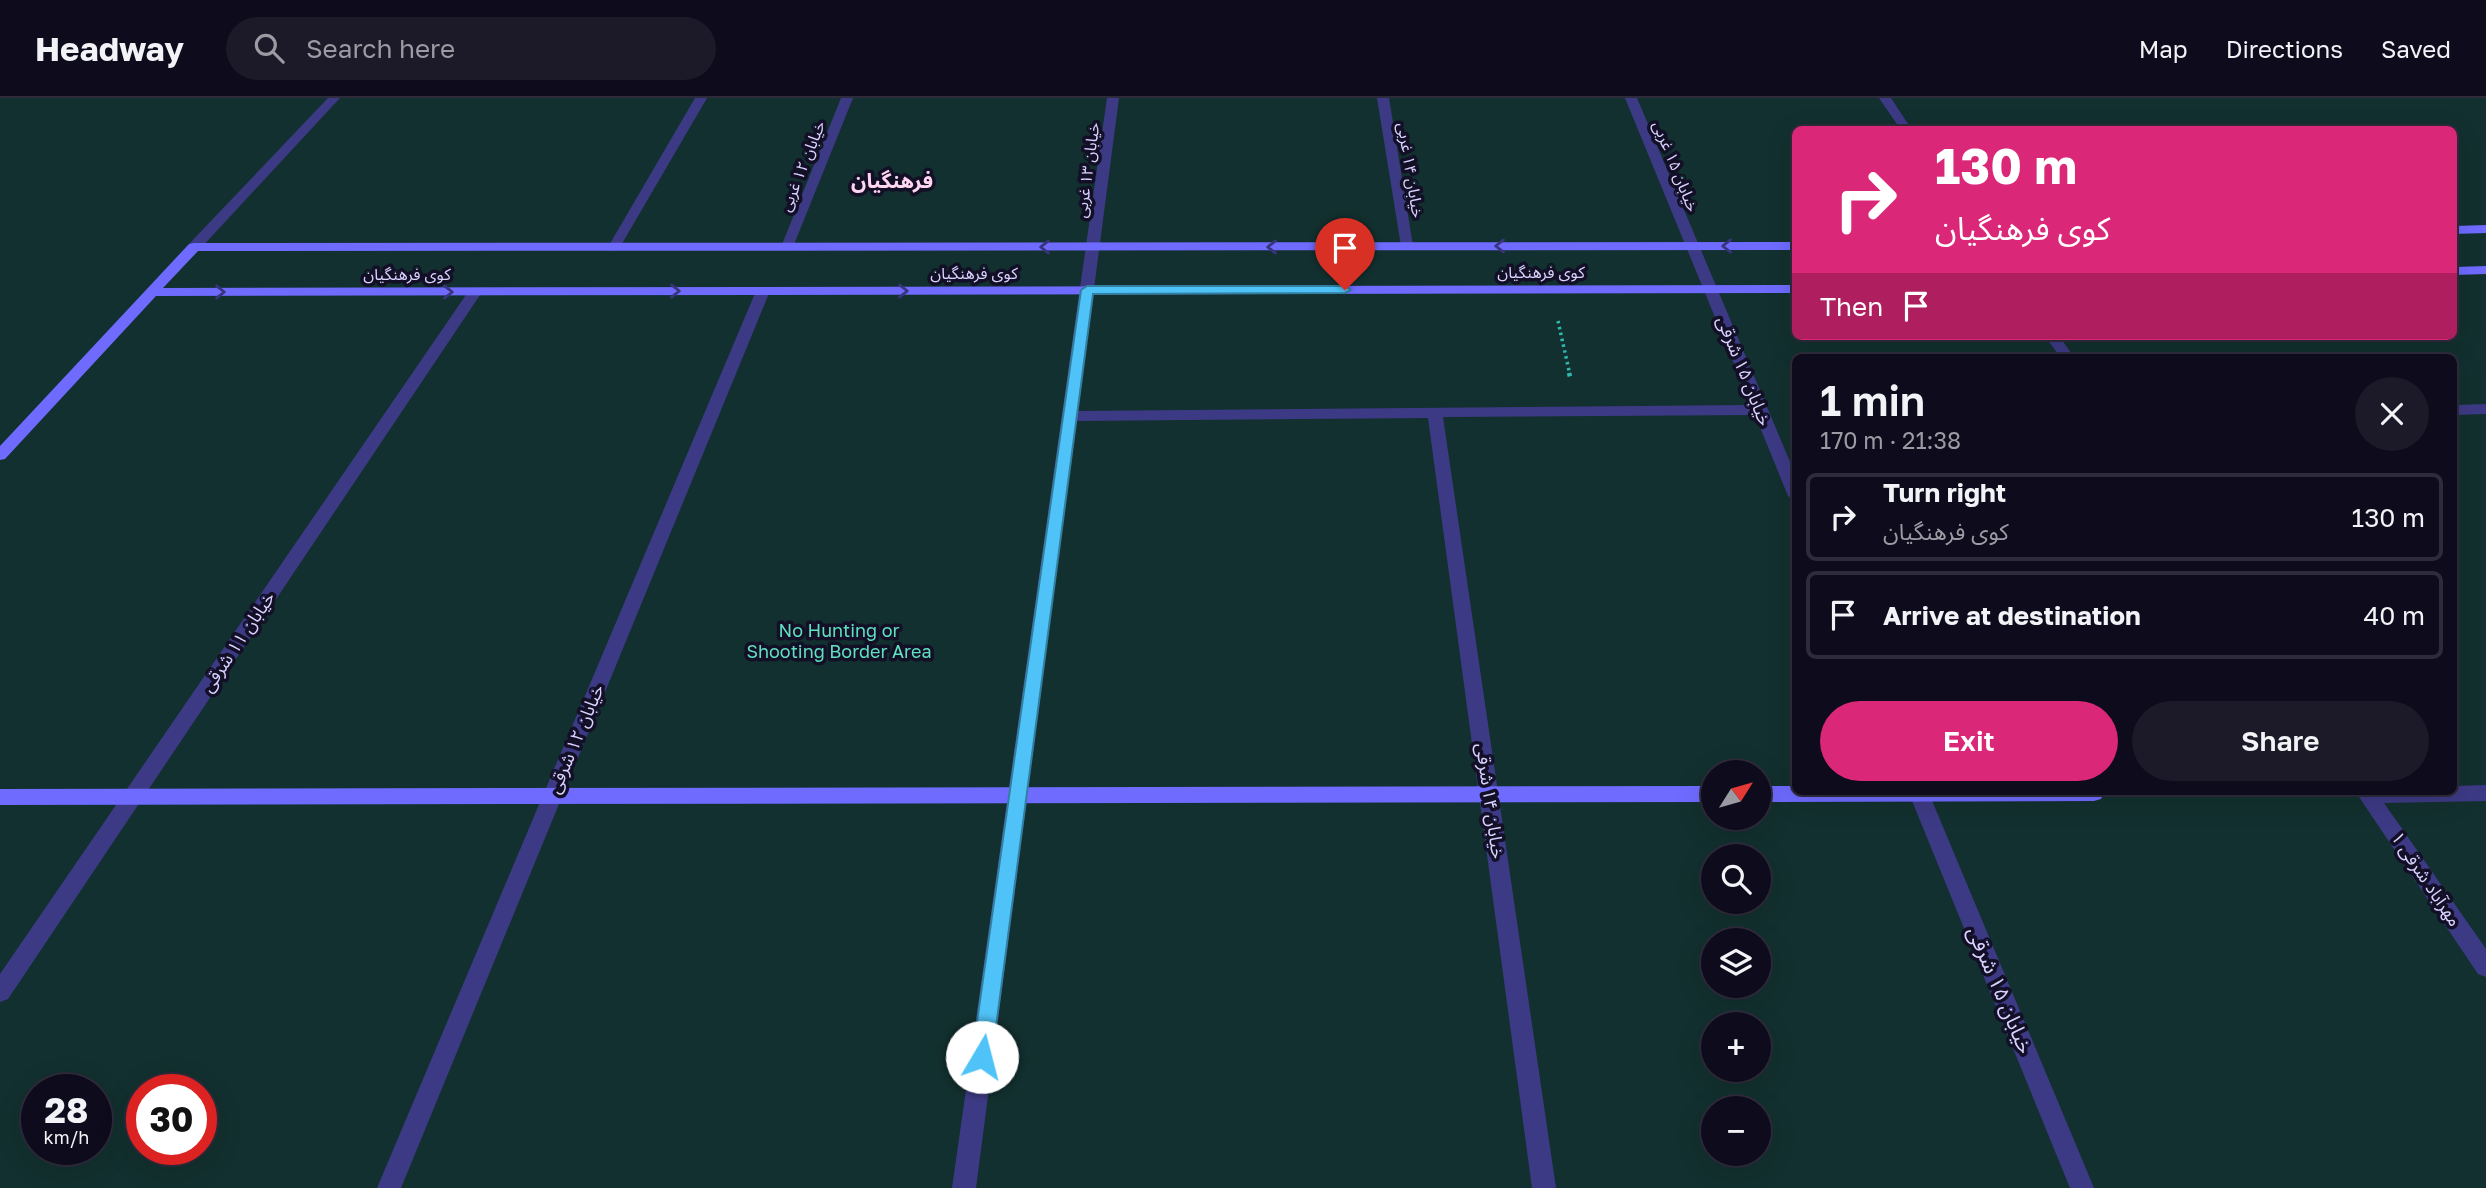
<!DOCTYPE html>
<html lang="en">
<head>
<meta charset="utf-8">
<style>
  :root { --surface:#0e0b1c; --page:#1c1929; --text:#f1f3f6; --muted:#9b9ba3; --line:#2e2b3b; --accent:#db2777 }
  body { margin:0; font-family:"Golos Text","Noto Sans Arabic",sans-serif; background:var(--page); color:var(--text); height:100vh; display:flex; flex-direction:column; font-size:26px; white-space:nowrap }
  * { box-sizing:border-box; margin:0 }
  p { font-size:23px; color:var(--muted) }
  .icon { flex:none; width:38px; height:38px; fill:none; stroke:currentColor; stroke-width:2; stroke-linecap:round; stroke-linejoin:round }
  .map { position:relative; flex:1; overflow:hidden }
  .side { position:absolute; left:1792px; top:256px; width:665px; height:441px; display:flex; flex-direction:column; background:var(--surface); border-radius:10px; box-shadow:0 7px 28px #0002,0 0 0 2px var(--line) }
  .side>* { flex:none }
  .banner { position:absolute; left:1792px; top:28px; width:665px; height:214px; border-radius:10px; box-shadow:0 7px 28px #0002,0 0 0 2px var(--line); background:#db2777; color:#fff; overflow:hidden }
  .needle { width:46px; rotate:53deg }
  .tools { position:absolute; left:1701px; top:662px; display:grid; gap:14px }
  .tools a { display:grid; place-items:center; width:70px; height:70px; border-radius:50%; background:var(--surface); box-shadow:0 7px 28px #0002,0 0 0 2px var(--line); font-size:35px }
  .speed { position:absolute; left:21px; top:976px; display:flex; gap:14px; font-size:35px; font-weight:700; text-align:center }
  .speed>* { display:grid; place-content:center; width:91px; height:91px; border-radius:50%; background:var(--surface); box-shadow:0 7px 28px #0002,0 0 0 2px var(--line); line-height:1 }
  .speed small { font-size:18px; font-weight:400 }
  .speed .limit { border:10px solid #d22; background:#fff; color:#111 }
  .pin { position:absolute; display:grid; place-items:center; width:60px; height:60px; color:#fff; margin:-72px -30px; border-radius:50% 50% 50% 0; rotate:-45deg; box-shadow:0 0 7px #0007 }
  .pin .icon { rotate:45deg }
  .me { position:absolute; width:77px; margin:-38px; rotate:8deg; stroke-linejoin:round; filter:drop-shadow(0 0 5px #0008) }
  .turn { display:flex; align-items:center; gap:24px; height:147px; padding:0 28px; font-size:32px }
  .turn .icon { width:91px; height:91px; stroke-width:2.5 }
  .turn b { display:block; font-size:49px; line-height:60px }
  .then { display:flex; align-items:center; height:66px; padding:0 28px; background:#0003; gap:14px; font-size:26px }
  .round { display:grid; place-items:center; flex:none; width:74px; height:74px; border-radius:37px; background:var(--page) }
  .overview { display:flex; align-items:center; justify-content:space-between; height:119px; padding:0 28px }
  h1 { font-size:42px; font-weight:600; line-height:52px }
  .button { display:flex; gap:14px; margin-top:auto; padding:14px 28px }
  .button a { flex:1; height:80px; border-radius:42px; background:var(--accent); color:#fff; font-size:28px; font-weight:600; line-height:80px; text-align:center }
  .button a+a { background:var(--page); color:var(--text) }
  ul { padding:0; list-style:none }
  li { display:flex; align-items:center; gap:21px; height:88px; margin:0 14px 10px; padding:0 14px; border:4px solid var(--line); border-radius:10px }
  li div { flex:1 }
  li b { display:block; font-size:26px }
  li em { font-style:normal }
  header { display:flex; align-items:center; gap:42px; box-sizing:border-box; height:98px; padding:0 35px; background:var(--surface); border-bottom:2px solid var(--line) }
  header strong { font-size:33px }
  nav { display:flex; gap:38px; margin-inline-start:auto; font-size:24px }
  .search { width:490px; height:63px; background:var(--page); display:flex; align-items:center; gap:18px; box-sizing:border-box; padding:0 24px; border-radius:38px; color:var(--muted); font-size:26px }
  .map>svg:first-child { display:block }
</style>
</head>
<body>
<header>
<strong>Headway</strong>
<div class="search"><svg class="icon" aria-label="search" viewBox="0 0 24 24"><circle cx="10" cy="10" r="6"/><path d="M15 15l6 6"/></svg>Search here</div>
<nav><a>Map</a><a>Directions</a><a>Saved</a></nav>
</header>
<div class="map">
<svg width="2486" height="1090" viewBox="0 0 2486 1090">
  <rect width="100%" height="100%" fill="#130f26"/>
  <!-- green -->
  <path fill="#12302f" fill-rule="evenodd" d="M0,0H2486V1090H0ZM1796,32H2454V238H1796ZM1796,259H2454V693H1796ZM1713,674H1759V719H1713ZM1713,758H1759V803H1713ZM1713,842H1759V887H1713ZM1713,926H1759V971H1713ZM37,992H96V1052H37ZM142,992H201V1052H142ZM1713,1010H1759V1055H1713Z"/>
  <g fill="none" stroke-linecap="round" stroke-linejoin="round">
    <!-- path-far1 -->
    <polyline stroke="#2fb8b0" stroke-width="3.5" stroke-dasharray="2.5 3.5" stroke-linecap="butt" points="1558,223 1570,277"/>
    <!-- path -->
    <polyline stroke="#2fb8b0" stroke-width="4.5" stroke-dasharray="3.5 5" stroke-linecap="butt" points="1569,275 1570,279"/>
    <!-- street -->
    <g fill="#3d3a85" fill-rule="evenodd">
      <polygon points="328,0 340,0 199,152 189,152 189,146"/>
      <polygon points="695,0 707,0 620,149 614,153 609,152 608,149"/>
      <polygon points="841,0 853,0 793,149 787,153 782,152 781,149"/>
      <polygon points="1107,0 1119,0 1078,313 1751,307 1625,0 1637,0 1796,378 1796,403 1788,398 1755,317 1443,319 1556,1090 1532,1090 1428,320 1076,323 976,1090 952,1090"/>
      <polygon points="1377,0 1389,0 1413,148 1407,152 1401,148"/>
      <polygon points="1879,0 1891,0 1912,32 1901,32"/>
      <polygon points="763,189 770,193 401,1090 377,1090 756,193"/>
      <polygon points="475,190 482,194 8,901 0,904 0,876 470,191"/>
      <polygon points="2045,238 2059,238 2074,259 2060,259"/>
      <polygon points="2486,306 2486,316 2454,317 2454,307"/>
      <polygon points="2486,687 2486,703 2384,705 2486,851 2486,879 2478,876 2355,693 2454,693 2454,688"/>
      <polygon points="1908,693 1928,693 2094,1090 2070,1090"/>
    </g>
    <!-- secondary -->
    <g fill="#6f6bff" fill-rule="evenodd">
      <polygon points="2486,127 2486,135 2454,136 2454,128"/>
      <polygon points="1796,144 1796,152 198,153 163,190 1796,187 1796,195 156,198 5,361 0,362 0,348 189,146 194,145"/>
      <polygon points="2486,168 2486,176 2454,177 2454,169"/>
      <polygon points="1713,688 1713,704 0,707 0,691"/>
      <polygon points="1759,688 1796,688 1796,693 2104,695 2101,701 2094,703 1759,704"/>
    </g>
  </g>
  <!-- one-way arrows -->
  <defs><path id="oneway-chevron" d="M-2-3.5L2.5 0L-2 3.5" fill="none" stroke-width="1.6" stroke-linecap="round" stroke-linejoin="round" transform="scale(1.75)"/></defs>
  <g stroke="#38347d">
    <use href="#oneway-chevron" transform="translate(1500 148) rotate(180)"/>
    <use href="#oneway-chevron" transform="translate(1727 148) rotate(180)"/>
    <use href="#oneway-chevron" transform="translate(1045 149) rotate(180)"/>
    <use href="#oneway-chevron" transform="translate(1272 149) rotate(180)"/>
    <use href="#oneway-chevron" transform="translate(675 193)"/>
    <use href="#oneway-chevron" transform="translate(903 193)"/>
    <use href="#oneway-chevron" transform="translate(220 194)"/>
    <use href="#oneway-chevron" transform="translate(448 194)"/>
  </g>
  <!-- route -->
  <polygon fill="#4fc3f7" stroke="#337fa1" stroke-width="2" points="1087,188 1345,188 1351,192 1345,195 1093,196 992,959 989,966 982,969 975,966 972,959 1081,192"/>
  <g text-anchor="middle" stroke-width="7" stroke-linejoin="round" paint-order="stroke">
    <!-- far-street labels -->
    <g font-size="16" fill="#d9d4ff" stroke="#130f26">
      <text transform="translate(802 68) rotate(-68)" y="6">خیابان ۱۲ غربی</text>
      <text transform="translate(1676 68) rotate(68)" y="6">خیابان ۱۵ غربی</text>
      <text transform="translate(1087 72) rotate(-82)" y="6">خیابان ۱۳ غربی</text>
      <text transform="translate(1411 72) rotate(81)" y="6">خیابان ۱۴ غربی</text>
      <text x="1541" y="180">کوی فرهنگیان</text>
      <text x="974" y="181">کوی فرهنگیان</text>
      <text x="407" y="182">کوی فرهنگیان</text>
    </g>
    <!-- street labels -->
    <g font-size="18" fill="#d9d4ff" stroke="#130f26">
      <text transform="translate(1744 273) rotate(68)" y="6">خیابان ۱۵ شرقی</text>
      <text transform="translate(238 544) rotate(-56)" y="6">خیابان ۱۱ شرقی</text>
      <text transform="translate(576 641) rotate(-67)" y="6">خیابان ۱۲ شرقی</text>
      <text transform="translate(1490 703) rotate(82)" y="6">خیابان ۱۴ شرقی</text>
      <text transform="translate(2426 781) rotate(56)" y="6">مهرآباد شرقی ١</text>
    </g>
    <!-- park labels -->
    <g font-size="18" fill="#5fe0c0" stroke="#130f26">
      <text x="839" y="539">No Hunting or<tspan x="839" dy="21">Shooting Border Area</tspan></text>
    </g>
    <!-- far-district labels -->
    <g font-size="21" font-weight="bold" fill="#ffd6f0" stroke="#130f26">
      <text x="892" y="90">فرهنگیان</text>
    </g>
    <!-- near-street labels -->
    <g font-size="21" fill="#d9d4ff" stroke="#130f26">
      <text transform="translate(2000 892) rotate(67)" y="7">خیابان ۱۵ شرقی</text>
    </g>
  </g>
</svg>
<div class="tools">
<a><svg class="needle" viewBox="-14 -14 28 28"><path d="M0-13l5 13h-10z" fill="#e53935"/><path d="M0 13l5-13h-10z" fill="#9b9ba3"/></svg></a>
<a><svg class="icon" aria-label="search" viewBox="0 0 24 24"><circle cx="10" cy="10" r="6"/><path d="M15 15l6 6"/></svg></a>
<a><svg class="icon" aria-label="layers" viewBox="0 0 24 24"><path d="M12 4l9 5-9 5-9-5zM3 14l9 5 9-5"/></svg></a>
<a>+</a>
<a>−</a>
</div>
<div class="speed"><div>28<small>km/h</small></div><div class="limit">30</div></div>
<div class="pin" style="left:1345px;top:192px;background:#d93025"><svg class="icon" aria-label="arrive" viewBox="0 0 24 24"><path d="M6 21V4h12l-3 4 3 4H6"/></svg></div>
<svg class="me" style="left:982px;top:959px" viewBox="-20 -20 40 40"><circle r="19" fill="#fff"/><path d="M0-13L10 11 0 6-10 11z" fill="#4fc3f7"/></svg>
<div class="banner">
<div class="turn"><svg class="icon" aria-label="right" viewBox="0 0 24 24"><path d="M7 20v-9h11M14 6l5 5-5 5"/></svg><div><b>130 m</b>کوی فرهنگیان</div></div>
<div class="then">Then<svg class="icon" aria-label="arrive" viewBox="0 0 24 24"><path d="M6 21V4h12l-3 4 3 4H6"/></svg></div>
</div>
<section class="side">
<div class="overview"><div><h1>1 min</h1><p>170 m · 21:38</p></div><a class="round"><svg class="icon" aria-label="close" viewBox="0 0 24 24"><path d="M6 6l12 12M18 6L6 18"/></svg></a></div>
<ul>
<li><svg class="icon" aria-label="right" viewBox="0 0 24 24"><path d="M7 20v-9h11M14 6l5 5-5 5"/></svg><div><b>Turn right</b><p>کوی فرهنگیان</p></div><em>130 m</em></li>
<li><svg class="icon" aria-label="arrive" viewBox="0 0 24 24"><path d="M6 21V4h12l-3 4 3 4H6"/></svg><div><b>Arrive at destination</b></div><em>40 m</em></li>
</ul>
<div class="button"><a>Exit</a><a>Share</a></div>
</section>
</div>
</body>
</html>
